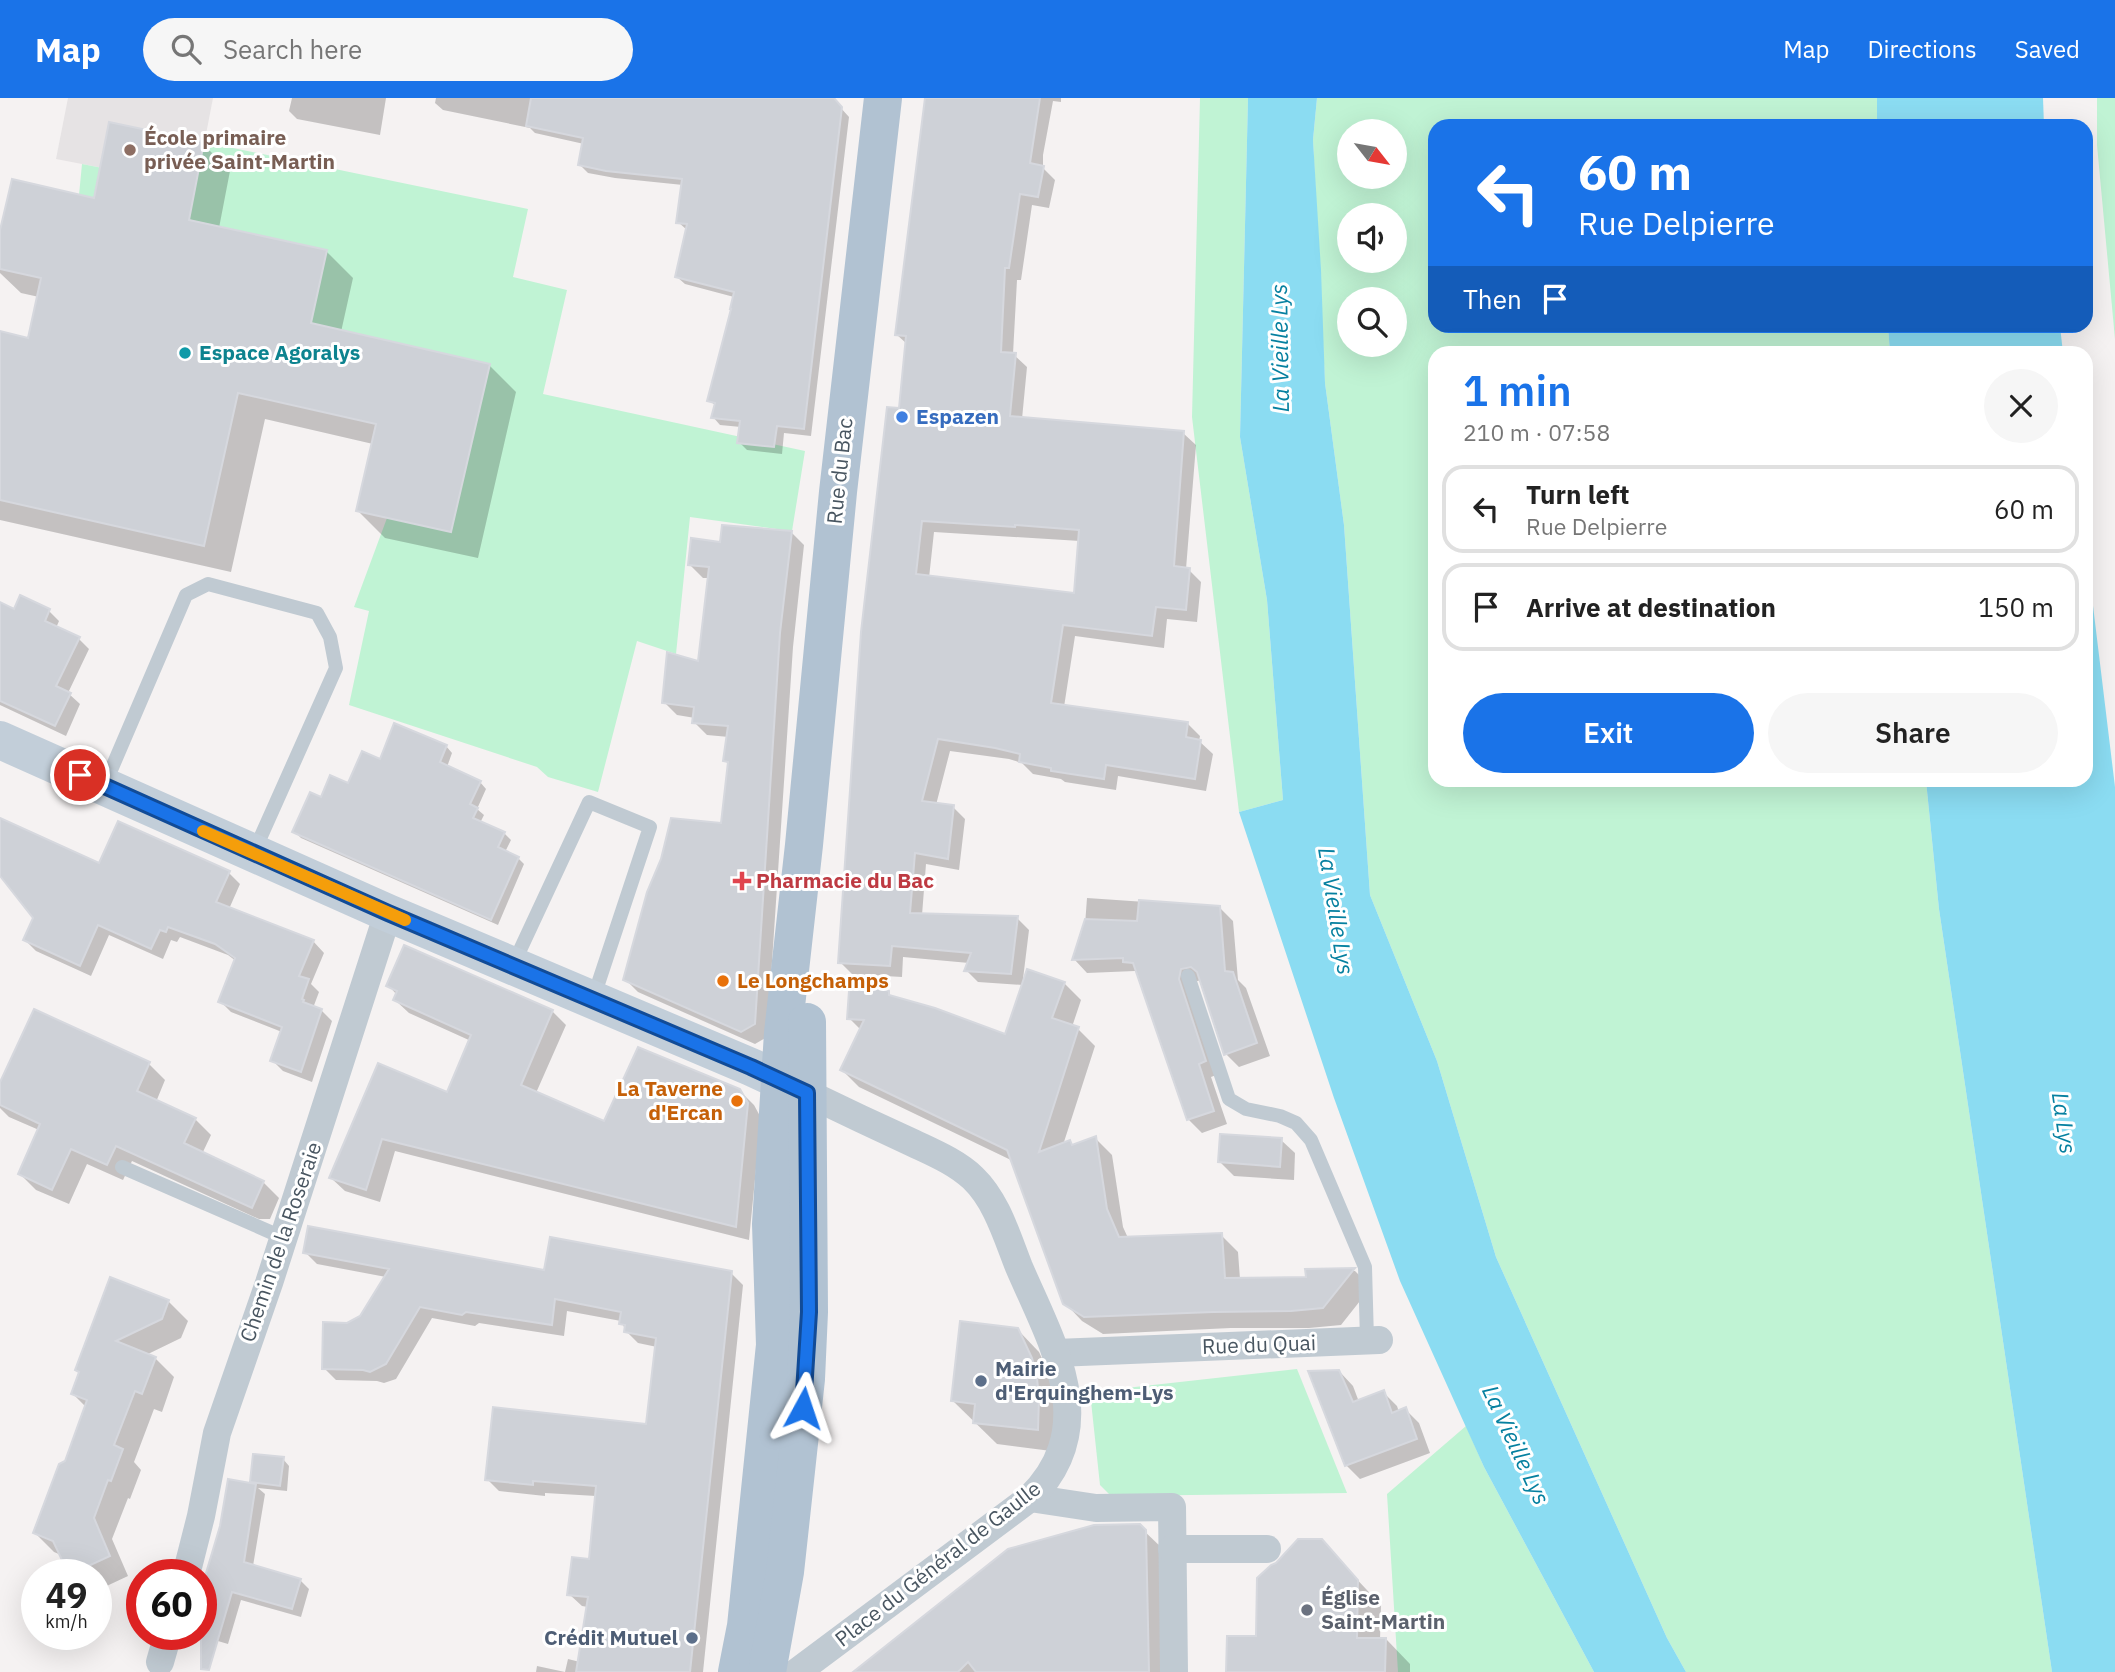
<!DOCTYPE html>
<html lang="en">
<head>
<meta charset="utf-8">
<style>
  :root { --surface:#fff; --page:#f6f6f6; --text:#222; --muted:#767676; --line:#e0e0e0; --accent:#1a73e8 }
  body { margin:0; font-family:"IBM Plex Sans",sans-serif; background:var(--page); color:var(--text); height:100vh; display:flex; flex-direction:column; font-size:26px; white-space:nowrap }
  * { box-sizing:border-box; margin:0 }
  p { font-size:23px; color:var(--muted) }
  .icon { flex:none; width:38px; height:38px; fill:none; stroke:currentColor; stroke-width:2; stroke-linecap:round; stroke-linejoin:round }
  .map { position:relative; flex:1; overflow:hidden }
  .side { position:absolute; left:1428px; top:248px; width:665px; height:441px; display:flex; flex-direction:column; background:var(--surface); border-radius:21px; box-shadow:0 7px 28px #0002 }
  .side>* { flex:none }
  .top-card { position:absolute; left:1428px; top:21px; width:665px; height:214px; border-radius:21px; box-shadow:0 7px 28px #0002; background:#1a73e8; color:#fff; overflow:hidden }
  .needle { width:46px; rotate:121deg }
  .fabs { position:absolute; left:1337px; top:21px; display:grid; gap:14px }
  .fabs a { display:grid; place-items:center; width:70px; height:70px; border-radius:50%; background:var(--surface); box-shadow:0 7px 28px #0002; font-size:35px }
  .speed { position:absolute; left:21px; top:1461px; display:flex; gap:14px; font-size:35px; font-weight:700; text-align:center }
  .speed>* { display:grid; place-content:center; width:91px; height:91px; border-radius:50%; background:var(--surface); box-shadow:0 7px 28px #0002; line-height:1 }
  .speed small { font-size:18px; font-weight:400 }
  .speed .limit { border:10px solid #d22; background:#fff; color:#111 }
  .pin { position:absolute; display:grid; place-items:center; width:60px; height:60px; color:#fff; margin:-30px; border:4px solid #fff; border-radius:50%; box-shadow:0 2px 7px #0007 }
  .me { position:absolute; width:77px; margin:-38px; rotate:5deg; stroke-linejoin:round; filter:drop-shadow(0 0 5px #0008) }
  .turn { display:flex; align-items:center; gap:24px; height:147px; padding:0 35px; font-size:32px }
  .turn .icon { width:91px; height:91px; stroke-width:2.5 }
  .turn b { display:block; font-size:49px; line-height:60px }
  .then { display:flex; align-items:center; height:66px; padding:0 35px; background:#0003; gap:14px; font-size:26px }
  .round { display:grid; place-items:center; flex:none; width:74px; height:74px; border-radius:37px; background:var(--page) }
  .overview { display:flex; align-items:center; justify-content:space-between; height:119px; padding:0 35px }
  h1 { font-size:42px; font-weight:600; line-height:52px; color:var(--accent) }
  .action { display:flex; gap:14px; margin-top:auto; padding:14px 35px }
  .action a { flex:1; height:80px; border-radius:42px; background:var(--accent); color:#fff; font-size:28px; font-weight:600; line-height:80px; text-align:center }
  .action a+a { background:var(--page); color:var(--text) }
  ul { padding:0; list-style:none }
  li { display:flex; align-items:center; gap:21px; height:88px; margin:0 14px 10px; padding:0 21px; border:4px solid var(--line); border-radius:21px }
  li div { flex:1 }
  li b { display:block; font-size:26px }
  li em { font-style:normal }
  header { display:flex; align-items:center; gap:42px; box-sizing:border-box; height:98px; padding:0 35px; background:var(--accent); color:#fff }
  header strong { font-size:33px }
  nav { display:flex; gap:38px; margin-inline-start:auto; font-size:24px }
  .search { width:490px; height:63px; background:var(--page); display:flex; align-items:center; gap:18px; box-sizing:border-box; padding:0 24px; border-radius:38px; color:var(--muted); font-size:26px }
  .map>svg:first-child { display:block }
</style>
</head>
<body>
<header>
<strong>Map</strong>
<div class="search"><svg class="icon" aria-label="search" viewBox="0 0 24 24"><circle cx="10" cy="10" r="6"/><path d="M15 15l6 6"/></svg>Search here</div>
<nav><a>Map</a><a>Directions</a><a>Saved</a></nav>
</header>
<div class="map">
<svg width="2115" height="1574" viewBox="0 0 2115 1574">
  <rect width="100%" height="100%" fill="#f5f2f2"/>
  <!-- education -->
  <polygon fill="#e6e3e4" points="68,0 213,0 196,88 56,61"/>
  <!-- green -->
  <g fill="#c0f3d4" fill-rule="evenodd">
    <polygon points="1200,0 1248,0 1240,339 1267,502 1283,702 1239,714 1192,319"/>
    <path d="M1317,0H1877V28H1435V228H1888L1890,255L1435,256V682L1926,683L1939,811L2052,1574H1686L1667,1540L1496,1159L1437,963L1370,797L1344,427L1325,285L1313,42ZM1349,33H1395V79H1349ZM1349,117H1395V163H1349ZM1349,201H1395V247H1349Z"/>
    <polygon points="2097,0 2115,0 2115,241 2097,47"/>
    <polygon points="204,44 528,111 513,179 567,192 543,296 805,353 792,433 690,419 676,556 637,543 598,694 548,679 537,669 349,607 369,513 354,509 387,420 451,434 489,266 311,225 327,152 79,97 82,66 195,88"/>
    <polygon points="1297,1271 1347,1395 1111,1398 1100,1387 1090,1294"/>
    <polygon points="1466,1328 1484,1369 1594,1574 1398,1574 1387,1396"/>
  </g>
  <!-- water -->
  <g fill="#8bdcf2">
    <polygon points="1248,0 1317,0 1313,42 1321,172 1325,285 1344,427 1370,797 1437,963 1496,1159 1667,1540 1686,1574 1594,1574 1484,1369 1400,1183 1334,1000 1239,714 1283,702 1267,502 1240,339"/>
    <polygon points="1877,0 2043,0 2044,28 1877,28"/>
    <polygon points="1888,228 2060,228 2063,255 1890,255"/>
    <polygon points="2086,450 2115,689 2115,1574 2052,1574 1939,811 1926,683 2086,682"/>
  </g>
  <!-- shadow -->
  <g fill="#0003" fill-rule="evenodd">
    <polygon points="292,0 386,0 380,37 297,21 289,13"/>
    <polygon points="436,0 830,0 840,9 849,19 811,338 784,335 782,356 747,352 739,344 741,329 720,327 713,319 716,308 709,302 734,199 685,186 677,179 687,132 678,124 683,87 615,80 588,75 580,67 584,46 535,35 530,30 443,12 435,5"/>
    <path d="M927,0H1061V4L1053,3L1043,57V70L1055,82L1049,110L1032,107L1021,182H1017L1013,256L1027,269L1022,321L1183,335L1196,347L1186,471L1189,472L1201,484L1197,524L1167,521L1164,550L1075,538L1064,609L1188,626L1200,638L1199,643L1213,656L1206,693L1118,678L1116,692L1065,684L1061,681L1033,676L1022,665L1009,661L950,653L936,707L953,709L965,721L959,772L926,766L922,817L1017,820L1029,832L1023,881L1064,885L1081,902L1072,929L1078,931L1095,948L1063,1047L1070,1044L1073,1048L1095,1040L1112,1057L1123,1129L1128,1140L1221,1137L1238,1154L1240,1181H1307V1173H1355L1371,1189L1341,1227L1309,1230H1231L1103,1236L1082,1223L1065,1205L1013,1063L859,989L842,972L861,932L849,920L888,895L894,900L1007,938L1023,887L978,884L966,872L969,865L903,859L902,879L852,876L840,864L907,246L896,236ZM934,434L1080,443L1076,497L929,480Z"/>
    <polygon points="203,46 230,73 219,130 326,153 353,180 341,234 489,267 516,294 478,460 385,440 358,413 373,346 265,321 231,474 0,422 0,235 29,242 39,199 21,195 0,175 0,140 95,102"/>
    <polygon points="791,434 804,447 793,549 767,939 755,946 638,894 625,881 722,727 729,666 725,663 729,639 707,637 694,624 695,620 677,617 664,604 700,565 710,480 703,480 690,467 722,445"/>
    <polygon points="0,506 15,513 49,513 59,523 56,530 79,541 89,551 68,595 80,606 66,638 0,607"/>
    <polygon points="446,648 452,655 447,669 480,684 486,691 477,711 484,717 480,725 504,735 511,742 505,754 518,760 524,766 498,827 301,740 294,733 321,702 349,687 381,663"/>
    <polygon points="119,726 229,775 240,786 229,811 313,843 324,855 311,886 319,894 313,910 321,912 332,923 312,984 283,973 272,962 282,934 231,914 220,903 236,863 228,857 180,839 177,844 171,842 163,861 109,837 91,878 36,853 25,842 35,819 0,751 0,735 100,767"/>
    <polygon points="1087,800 1219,809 1233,823 1238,882 1246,890 1270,958 1239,969 1226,956 1201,882 1194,884 1219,976 1211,979 1227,1026 1202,1035 1189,1022 1139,877 1135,873 1087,875 1074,861 1085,827"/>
    <polygon points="388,887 552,913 566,927 536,995 605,1025 739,992 754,1007 761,1020 749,1142 395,1053 380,1104 345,1093 331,1080 379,967 447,996 471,943 409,915 395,902 397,897"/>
    <polygon points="149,966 165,982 156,1004 195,1021 211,1037 202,1056 263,1084 279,1100 270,1121 259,1121 132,1063 123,1082 87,1066 69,1106 36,1092 20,1076 39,1032 9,1019 0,1010 0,988"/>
    <polygon points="1281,1042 1295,1055 1294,1082 1234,1078 1220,1064"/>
    <polygon points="305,1154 545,1174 731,1175 743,1187 703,1574 536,1574 537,1568 565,1574 568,1561 580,1564 588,1509 582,1508 569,1496 591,1463 596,1398 545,1395 545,1398 499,1393 487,1381 647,1328 657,1249 638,1245 626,1233 621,1223 567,1213 564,1238 479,1225 475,1228 432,1220 396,1281 384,1285 377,1283 336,1282 324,1270 348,1227 361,1219 386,1179 317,1166"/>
    <polygon points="168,1203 188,1223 181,1240 146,1257 155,1260 174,1279 162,1314 154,1311 134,1364 141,1372 130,1401 128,1400 112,1441 128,1478 96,1493 96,1477 71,1477 61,1457 54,1454 35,1435 66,1365 86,1309 73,1296 80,1275 77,1272"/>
    <polygon points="1017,1231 1039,1254 1053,1284 1059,1354 997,1346 953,1303"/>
    <polygon points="1339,1273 1353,1288 1359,1304 1383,1294 1397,1308 1399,1314 1405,1311 1419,1325 1430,1355 1360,1381 1346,1367"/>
    <polygon points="283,1361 289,1368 287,1393 258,1390 265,1396 253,1468 300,1482 309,1491 301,1519 241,1502 228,1546 201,1538 200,1536 201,1536 256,1387 252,1383"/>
    <polygon points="1139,1428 1164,1452 1166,1574 856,1574"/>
    <polygon points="1321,1443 1381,1507 1380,1542 1387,1542 1410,1566 1410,1574 1227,1574 1258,1540"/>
  </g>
  <!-- building -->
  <g fill="#ced1d7" stroke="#d6d8de" stroke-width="2" fill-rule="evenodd">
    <polygon points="531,0 834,0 842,9 804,331 777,328 774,349 737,345 740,323 711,320 715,305 707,303 731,211 730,211 734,194 675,179 687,126 676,125 682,81 606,73 578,67 583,40 526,28"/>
    <path d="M925,0H1040L1030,65L1044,68L1038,99L1020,96L1009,170H1005L1001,254L1016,255L1010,318L1184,333L1174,468L1190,470L1186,512L1156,509L1152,538L1063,527L1051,605L1188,624L1186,639L1201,642L1195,681L1106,667L1104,681L1051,673V670L1019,664L1020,656L995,650L938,641L922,703L954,707L948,761L915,755L910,815L1018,818L1011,876L964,873L971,855L892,848L890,868L838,865L861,534L887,309L899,310L906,238L895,237ZM922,423L1015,429V427L1079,432L1074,495L916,476Z"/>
    <polygon points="109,24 204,44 189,122 327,152 311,225 490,266 451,434 356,413 376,326 238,295 204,448 0,402 0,233 28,240 41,180 0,171 0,132 12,81 94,100"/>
    <polygon points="722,427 792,433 780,535 755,926 741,934 623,882 647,794 661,761 671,720 721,725 728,664 723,663 728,628 692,625 694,609 662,605 667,554 698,563 709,469 688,467 691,440 720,444"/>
    <polygon points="20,497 50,511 45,523 80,539 56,588 71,595 55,628 0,603 0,504 14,511"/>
    <polygon points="394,625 447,647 440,664 481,683 470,706 478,710 473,720 505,734 498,749 519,759 491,822 292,734 310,694 321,699 330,677 348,685 362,653 380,661"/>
    <polygon points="0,720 99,765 118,723 230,773 216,804 314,842 299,878 309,881 302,901 304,902 303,904 322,911 301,974 270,963 282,929 218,904 235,860 215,846 168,829 166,834 160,832 151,851 98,827 80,868 23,842 33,820 0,778"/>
    <polygon points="1139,802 1220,808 1225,873 1233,874 1257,945 1224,957 1197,874 1191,869 1181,871 1179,881 1206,963 1199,966 1214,1013 1187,1022 1133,865 1123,864 1123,860 1072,862 1085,821 1137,823"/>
    <polygon points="404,847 553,912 521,987 604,1023 638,949 740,991 748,1005 736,1129 382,1041 366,1092 329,1080 378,965 447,994 471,937 393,902 397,893 386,888"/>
    <polygon points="1027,871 1065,884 1052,920 1079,929 1039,1054 1070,1042 1072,1047 1096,1038 1107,1111 1119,1139 1222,1135 1225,1180 1306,1179 1305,1171 1355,1170 1323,1210 1291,1213 1213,1214 1084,1219 1063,1206 1007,1052 840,972 864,922 847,921 850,879 889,893 889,897 935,910 1005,936"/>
    <polygon points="34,911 150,964 137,993 196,1020 184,1045 264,1083 252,1110 116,1048 107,1067 71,1051 52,1092 18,1076 40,1026 0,1007 0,984"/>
    <polygon points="1220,1036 1282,1040 1280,1069 1218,1064"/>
    <polygon points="308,1128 544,1172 550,1139 732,1173 690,1574 576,1574 588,1499 567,1497 572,1459 589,1461 596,1388 533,1383 533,1387 485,1382 493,1309 646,1326 656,1240 624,1234 625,1227 619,1226 621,1214 555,1201 552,1227 466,1214 462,1217 420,1209 386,1266 370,1274 363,1272 322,1271 323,1224 347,1225 360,1218 389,1171 303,1155"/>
    <polygon points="110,1179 169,1202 162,1221 116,1243 156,1259 142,1296 135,1293 114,1347 123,1351 111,1383 108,1382 94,1420 110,1458 69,1477 53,1443 33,1435 59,1366 65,1363 87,1302 71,1296 79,1274 75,1272"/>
    <polygon points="960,1223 1018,1230 1032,1260 1037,1280 1039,1300 1038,1332 973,1325 975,1306 951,1303"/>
    <polygon points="1339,1272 1353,1304 1384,1292 1392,1315 1406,1309 1417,1341 1345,1368 1308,1273"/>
    <polygon points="253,1356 284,1359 280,1388 250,1384"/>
    <polygon points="228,1381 256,1386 244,1464 301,1481 292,1511 232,1494 209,1572 201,1571 201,1492 220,1428"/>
    <polygon points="1140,1426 1146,1432 1149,1574 976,1574 968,1564 958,1574 853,1574 1008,1451 1094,1427"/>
    <polygon points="1298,1441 1322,1441 1358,1482 1357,1540 1386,1540 1385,1574 1226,1574 1227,1538 1256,1538 1257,1480 1271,1467 1276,1465"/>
  </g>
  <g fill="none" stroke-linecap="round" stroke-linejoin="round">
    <!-- lane -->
    <g stroke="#c0cad2" stroke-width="14">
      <polyline points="105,686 186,497 208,486 317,515 330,539 336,570 254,754"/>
      <polyline points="513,867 589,704 650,729 593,901"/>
      <polyline points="1188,878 1229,1001 1246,1011 1280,1018 1296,1025 1311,1042 1365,1169 1367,1242"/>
      <polyline points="122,1069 284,1140"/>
    </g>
    <!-- street -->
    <g stroke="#c0cad2" stroke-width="28">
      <polyline points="1056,1255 1379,1242"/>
      <polyline points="1030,1400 1096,1410 1172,1409 1174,1574"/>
      <polyline points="1172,1451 1267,1451"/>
      <polyline points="186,1477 201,1418 217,1335 269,1185 388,815"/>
      <polyline points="160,1564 168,1536"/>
      <path d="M797,1574L1030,1400C1103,1328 1052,1246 1019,1169C1007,1139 997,1103 973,1080C956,1064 934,1055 913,1045C878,1029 842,1012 807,995"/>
    </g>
    <!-- secondary -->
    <polyline stroke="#c2ced9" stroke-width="38" points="0,642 388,815 751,969 807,995"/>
    <!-- primary -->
    <g stroke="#b1c2d2" stroke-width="38">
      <polyline points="737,1574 746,1528 775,1247 771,1126 783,935 804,747 838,394 883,0"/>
      <polyline points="767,1574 785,1474 806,1281 809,1214 807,924"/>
    </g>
  </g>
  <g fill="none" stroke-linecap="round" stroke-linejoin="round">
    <!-- route casing -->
    <g stroke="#114b97" stroke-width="18">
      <polyline id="route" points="80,677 388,815 751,969 807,995 809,1214 803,1310"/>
    </g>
    <!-- route -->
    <use href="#route" stroke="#1a73e8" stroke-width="12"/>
    <!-- slow -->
    <polyline stroke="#f59e0b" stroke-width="12" points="203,733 405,822"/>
  </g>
  <!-- markers -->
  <circle fill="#8d6e63" stroke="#fff" stroke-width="2.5" cx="130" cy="52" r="7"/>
  <circle fill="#0f9aa8" stroke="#fff" stroke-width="2.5" cx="185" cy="255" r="7"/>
  <circle fill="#3f7fe0" stroke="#fff" stroke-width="2.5" cx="902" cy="319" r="7"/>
  <path fill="#e0444e" stroke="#fff" stroke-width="2.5" d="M738.5 772.5h7v7h7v7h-7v7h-7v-7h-7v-7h7z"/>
  <g fill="#e8710a" stroke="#fff" stroke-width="2.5">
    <circle cx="723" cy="883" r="7"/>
    <circle cx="737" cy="1003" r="7"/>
  </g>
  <g fill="#5c6f8a" stroke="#fff" stroke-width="2.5">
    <circle cx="981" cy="1283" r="7"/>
    <circle cx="692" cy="1540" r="7"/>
  </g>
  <circle fill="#6b7280" stroke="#fff" stroke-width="2.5" cx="1307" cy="1512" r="7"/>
  <g text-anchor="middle" stroke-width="6" stroke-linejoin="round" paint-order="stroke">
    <!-- education labels -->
    <g font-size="21" font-weight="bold" fill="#785e54" stroke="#fff" text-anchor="start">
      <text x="144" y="47">École primaire<tspan x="144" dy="24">privée Saint-Martin</tspan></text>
    </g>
    <!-- culture labels -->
    <g font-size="21" font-weight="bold" fill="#0d838f" stroke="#fff" text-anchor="start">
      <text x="199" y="262">Espace Agoralys</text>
    </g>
    <!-- shop labels -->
    <g font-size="21" font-weight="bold" fill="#366cbe" stroke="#fff" text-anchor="start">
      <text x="916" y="326">Espazen</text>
    </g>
    <!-- street labels -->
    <g font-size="21" fill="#495661" stroke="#fff">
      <text transform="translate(840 373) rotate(-84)" y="7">Rue du Bac</text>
      <text transform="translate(281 1144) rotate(-71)" y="7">Chemin de la Roseraie</text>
      <text transform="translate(1259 1247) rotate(-2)" y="7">Rue du Quai</text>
      <text transform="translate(938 1466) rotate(-38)" y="7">Place du Général de Gaulle</text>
    </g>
    <!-- health labels -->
    <g font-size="21" font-weight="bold" fill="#be3a42" stroke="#fff" text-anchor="start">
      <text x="756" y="790">Pharmacie du Bac</text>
    </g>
    <!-- food labels -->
    <g font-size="21" font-weight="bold" fill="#c56008" stroke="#fff" text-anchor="start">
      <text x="737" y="890">Le Longchamps</text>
      <text x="723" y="998" text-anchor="end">La Taverne<tspan x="723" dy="24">d'Ercan</tspan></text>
    </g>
    <!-- service labels -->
    <g font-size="21" font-weight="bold" fill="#4e5e75" stroke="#fff" text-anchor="start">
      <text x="995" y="1278">Mairie<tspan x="995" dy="24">d'Erquinghem-Lys</tspan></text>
      <text x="678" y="1547" text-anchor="end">Crédit Mutuel</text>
    </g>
    <!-- worship labels -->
    <g font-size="21" font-weight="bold" fill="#5b616d" stroke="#fff" text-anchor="start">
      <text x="1321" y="1507">Église<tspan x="1321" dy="24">Saint-Martin</tspan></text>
    </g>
    <!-- water labels -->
    <g font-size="23" font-style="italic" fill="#0680a0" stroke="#fff">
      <text transform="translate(1280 250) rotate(-91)" y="8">La Vieille Lys</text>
      <text transform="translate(1336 813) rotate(81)" y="8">La Vieille Lys</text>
      <text transform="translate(2064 1025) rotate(82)" y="8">La Lys</text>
      <text transform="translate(1516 1347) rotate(65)" y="8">La Vieille Lys</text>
    </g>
  </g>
</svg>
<div class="fabs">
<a><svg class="needle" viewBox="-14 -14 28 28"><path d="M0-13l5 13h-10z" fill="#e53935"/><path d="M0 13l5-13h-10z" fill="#767676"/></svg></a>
<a><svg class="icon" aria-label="sound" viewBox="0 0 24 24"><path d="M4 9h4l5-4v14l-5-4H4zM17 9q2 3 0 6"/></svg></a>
<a><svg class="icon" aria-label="search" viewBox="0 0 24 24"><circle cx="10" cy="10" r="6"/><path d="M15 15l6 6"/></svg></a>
</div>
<div class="speed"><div>49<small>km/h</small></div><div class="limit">60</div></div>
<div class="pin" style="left:80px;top:677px;background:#d93025"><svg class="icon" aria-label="arrive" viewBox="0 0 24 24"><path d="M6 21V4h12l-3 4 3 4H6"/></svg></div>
<svg class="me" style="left:803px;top:1310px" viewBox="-20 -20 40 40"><path d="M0-17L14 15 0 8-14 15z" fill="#1a73e8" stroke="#fff" stroke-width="4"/></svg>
<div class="top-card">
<div class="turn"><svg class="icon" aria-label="left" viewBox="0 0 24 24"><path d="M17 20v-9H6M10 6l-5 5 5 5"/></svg><div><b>60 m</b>Rue Delpierre</div></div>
<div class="then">Then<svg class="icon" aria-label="arrive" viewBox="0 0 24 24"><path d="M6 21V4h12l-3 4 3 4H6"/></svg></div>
</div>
<section class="side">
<div class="overview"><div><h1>1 min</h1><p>210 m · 07:58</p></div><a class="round"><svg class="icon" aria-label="close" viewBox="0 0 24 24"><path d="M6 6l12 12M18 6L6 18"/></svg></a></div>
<ul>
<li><svg class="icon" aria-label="left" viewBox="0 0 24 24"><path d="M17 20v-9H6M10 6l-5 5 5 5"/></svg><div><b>Turn left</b><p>Rue Delpierre</p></div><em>60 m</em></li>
<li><svg class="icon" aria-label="arrive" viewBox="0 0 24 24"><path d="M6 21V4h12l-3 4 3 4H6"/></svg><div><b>Arrive at destination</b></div><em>150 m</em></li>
</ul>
<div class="action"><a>Exit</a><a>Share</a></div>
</section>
</div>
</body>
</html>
